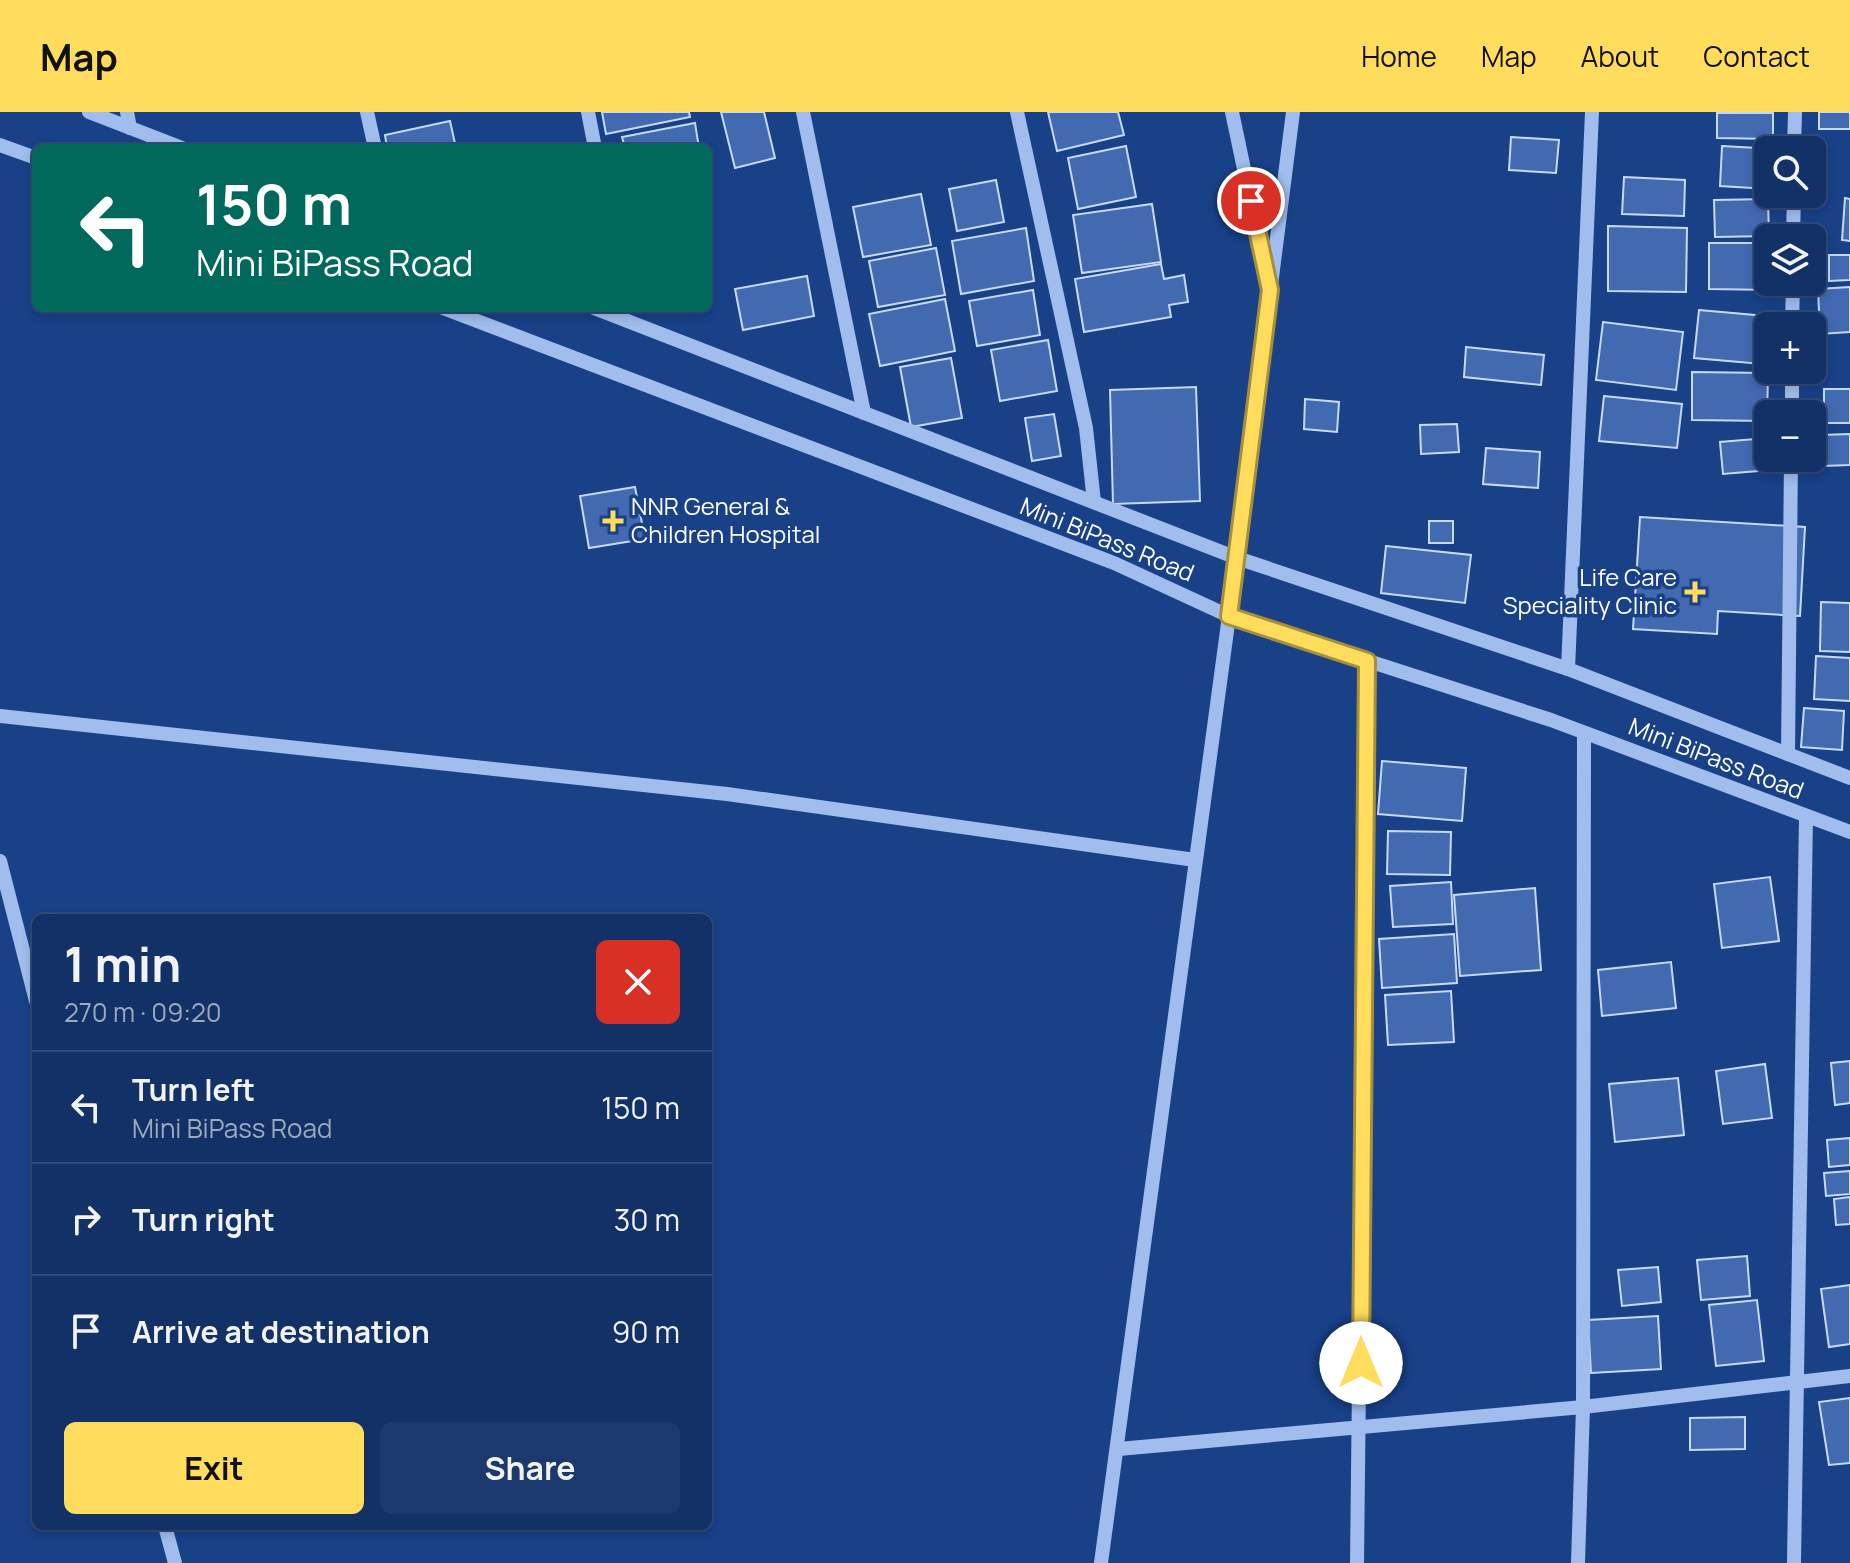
<!DOCTYPE html>
<html lang="en">
<head>
<meta charset="utf-8">
<style>
  :root { --surface:#123166; --page:#1b396c; --text:#f1f3f6; --muted:#9ca9bf; --line:#314c7a; --accent:#ffdc5c }
  body { margin:0; font-family:Manrope,sans-serif; background:var(--page); color:var(--text); height:100vh; display:flex; flex-direction:column; font-size:30px; white-space:nowrap }
  * { box-sizing:border-box; margin:0 }
  p { font-size:26px; color:var(--muted) }
  .icon { flex:none; width:44px; height:44px; fill:none; stroke:currentColor; stroke-width:2; stroke-linecap:round; stroke-linejoin:round }
  .map { position:relative; flex:1; overflow:hidden }
  .side { position:absolute; left:32px; top:802px; width:680px; height:616px; display:flex; flex-direction:column; background:var(--surface); border-radius:12px; box-shadow:0 4px 12px #0003,0 0 0 2px var(--line) }
  .side>* { flex:none }
  .top-card { position:absolute; left:32px; top:32px; width:680px; height:168px; border-radius:12px; box-shadow:0 4px 12px #0003,0 0 0 2px var(--line); background:#00695c; color:#fff; overflow:hidden }
  .tools { position:absolute; left:1754px; top:24px; display:grid; gap:16px }
  .tools a { display:grid; place-items:center; width:72px; height:72px; border-radius:12px; background:var(--surface); box-shadow:0 4px 12px #0003,0 0 0 2px var(--line); font-size:40px }
  .pin { position:absolute; display:grid; place-items:center; width:68px; height:68px; color:#fff; margin:-34px; border:4px solid #fff; border-radius:50%; box-shadow:0 2px 8px #0007 }
  .me { position:absolute; width:88px; margin:-44px; rotate:0deg; stroke-linejoin:round; filter:drop-shadow(0 0 6px #0008) }
  .turn { display:flex; align-items:center; gap:28px; height:168px; padding:0 32px; font-size:36px }
  .turn .icon { width:104px; height:104px; stroke-width:2.5 }
  .turn b { display:block; font-size:56px; line-height:68px }
  .round { display:grid; place-items:center; flex:none; width:84px; height:84px; border-radius:12px; background:var(--page) }
  .summary { display:flex; align-items:center; justify-content:space-between; height:136px; padding:0 32px }
  h1 { font-size:48px; font-weight:700; line-height:60px }
  .action { display:flex; gap:16px; margin-top:auto; padding:16px 32px }
  .action a { flex:1; height:92px; border-radius:12px; background:var(--accent); color:#111; font-size:32px; font-weight:700; line-height:92px; text-align:center }
  .action a+a { background:var(--page); color:var(--text) }
  ul { padding:0; list-style:none }
  li { display:flex; align-items:center; gap:24px; height:112px; padding:0 32px; border-top:2px solid var(--line) }
  li div { flex:1 }
  li b { display:block; font-size:30px }
  li em { font-style:normal }
  header { display:flex; align-items:center; gap:48px; box-sizing:border-box; height:112px; padding:0 40px; background:var(--accent); color:#111 }
  header strong { font-size:38px }
  nav { display:flex; gap:44px; margin-inline-start:auto; font-size:28px }
  .map>svg:first-child { display:block }
</style>
</head>
<body>
<header>
<strong>Map</strong>
<nav><a>Home</a><a>Map</a><a>About</a><a>Contact</a></nav>
</header>
<div class="map">
<svg width="1850" height="1451" viewBox="0 0 1850 1451">
  <rect width="100%" height="100%" fill="#184188"/>
  <!-- building -->
  <g fill="#416ab1" stroke="#c5d9fa" stroke-width="2">
    <polygon points="602,0 689,0 690,5 606,22"/>
    <polygon points="721,0 764,0 775,46 735,56"/>
    <polygon points="1048,0 1118,0 1124,23 1057,39"/>
    <rect x="1819" y="0" width="31" height="17"/>
    <polygon points="1717,1 1773,1 1773,27 1717,26"/>
    <polygon points="450,9 456,36 387,36 385,23"/>
    <polygon points="695,11 699,36 625,36 622,25"/>
    <polygon points="1511,25 1559,28 1556,61 1509,58"/>
    <polygon points="1126,34 1136,85 1078,97 1068,46"/>
    <polygon points="1722,34 1776,37 1768,38 1768,77 1720,74"/>
    <polygon points="1624,65 1685,68 1684,104 1622,102"/>
    <polygon points="996,68 1004,110 957,119 949,77"/>
    <polygon points="921,82 931,133 863,145 853,95"/>
    <polygon points="1845,86 1850,87 1850,129 1842,128"/>
    <polygon points="1768,87 1769,124 1715,125 1714,88"/>
    <polygon points="1152,92 1161,150 1082,161 1073,103"/>
    <polygon points="1608,114 1687,116 1686,180 1608,179"/>
    <polygon points="1026,116 1034,169 961,182 952,129"/>
    <polygon points="1709,131 1768,131 1768,170 1774,170 1774,178 1709,177"/>
    <polygon points="936,136 945,183 878,195 869,149"/>
    <polygon points="1829,143 1850,143 1850,168 1829,169"/>
    <polygon points="1161,152 1164,167 1184,163 1188,190 1169,193 1171,205 1084,220 1075,167"/>
    <polygon points="807,164 814,204 743,218 735,177"/>
    <polygon points="1850,175 1850,220 1820,222 1818,177"/>
    <polygon points="1033,178 1040,223 977,234 969,189"/>
    <polygon points="945,187 955,239 880,254 869,202"/>
    <polygon points="1699,198 1766,204 1762,252 1694,246"/>
    <polygon points="1603,210 1683,220 1676,278 1596,268"/>
    <polygon points="1048,228 1057,279 1000,289 991,238"/>
    <polygon points="1466,235 1544,243 1541,273 1464,265"/>
    <polygon points="951,246 962,306 911,315 900,255"/>
    <polygon points="1692,260 1768,261 1767,309 1692,308"/>
    <polygon points="1196,275 1200,389 1113,392 1110,278"/>
    <rect x="1824" y="277" width="26" height="34"/>
    <polygon points="1604,284 1682,292 1677,336 1599,329"/>
    <polygon points="1305,287 1339,290 1337,320 1304,317"/>
    <polygon points="1054,302 1061,344 1032,349 1025,306"/>
    <polygon points="1457,312 1459,340 1421,342 1420,313"/>
    <polygon points="1850,322 1850,353 1823,354 1821,323"/>
    <polygon points="1755,327 1758,359 1723,362 1720,330"/>
    <polygon points="1486,336 1540,340 1538,376 1483,372"/>
    <polygon points="635,375 645,427 589,436 580,384"/>
    <polygon points="1640,405 1805,415 1800,504 1718,499 1717,522 1633,517"/>
    <rect x="1429" y="409" width="24" height="22"/>
    <polygon points="1386,434 1471,443 1465,491 1381,481"/>
    <polygon points="1821,490 1850,491 1850,540 1820,539"/>
    <polygon points="1816,544 1850,546 1850,589 1814,587"/>
    <polygon points="1804,596 1844,599 1842,638 1801,635"/>
    <polygon points="1382,649 1466,656 1462,709 1378,702"/>
    <polygon points="1388,719 1451,720 1450,763 1387,762"/>
    <polygon points="1770,765 1779,829 1722,836 1714,772"/>
    <polygon points="1451,770 1453,812 1393,815 1390,774"/>
    <polygon points="1535,776 1541,858 1460,864 1454,783"/>
    <polygon points="1454,822 1457,871 1382,876 1379,827"/>
    <polygon points="1671,850 1676,896 1602,904 1598,858"/>
    <polygon points="1451,879 1454,930 1388,933 1385,883"/>
    <polygon points="1850,949 1850,991 1835,993 1831,951"/>
    <polygon points="1765,952 1772,1006 1723,1012 1716,959"/>
    <polygon points="1678,966 1684,1023 1615,1030 1609,972"/>
    <polygon points="1850,1026 1850,1053 1829,1055 1827,1028"/>
    <polygon points="1850,1059 1850,1082 1826,1084 1824,1061"/>
    <polygon points="1850,1085 1850,1112 1836,1113 1834,1087"/>
    <polygon points="1747,1144 1750,1184 1701,1188 1697,1148"/>
    <polygon points="1658,1155 1661,1190 1622,1194 1618,1158"/>
    <polygon points="1850,1173 1850,1232 1829,1235 1821,1177"/>
    <polygon points="1757,1188 1764,1249 1716,1254 1709,1193"/>
    <polygon points="1658,1204 1661,1257 1591,1261 1588,1208"/>
    <polygon points="1850,1286 1850,1351 1829,1353 1819,1290"/>
    <polygon points="1745,1305 1745,1337 1690,1338 1690,1306"/>
  </g>
  <g fill="none" stroke-linecap="round" stroke-linejoin="round">
    <!-- minor -->
    <g stroke="#a0bded" stroke-width="14">
      <polyline points="89,0 182,36"/>
      <polyline points="127,0 130,16"/>
      <polyline points="367,0 375,36"/>
      <polyline points="588,0 595,36"/>
      <polyline points="803,0 864,301"/>
      <polyline points="1017,0 1086,316 1094,390"/>
      <polyline points="1232,0 1267,166"/>
      <polyline points="0,33 36,46"/>
      <polyline points="1794,38 1795,0"/>
      <polyline points="1793,126 1794,82"/>
      <polyline points="443,196 1114,451 1229,504 1551,608 1850,720"/>
      <polyline points="594,196 1237,446 1568,557 1850,666"/>
      <polyline points="1792,214 1793,170"/>
      <polyline points="1792,302 1792,258"/>
      <polyline points="1568,557 1592,0"/>
      <polyline points="0,604 727,682 1195,748"/>
      <polyline points="1788,642 1791,346"/>
      <polyline points="0,749 36,889"/>
      <polyline points="1119,1337 1583,1295 1850,1264"/>
      <polyline points="165,1414 175,1451"/>
      <polyline points="1101,1451 1229,504 1293,0"/>
      <polyline points="1357,1451 1367,549"/>
      <polyline points="1578,1451 1583,1295 1584,621"/>
      <polyline points="1794,1451 1806,704"/>
    </g>
  </g>
  <g fill="none" stroke-linecap="round" stroke-linejoin="round">
    <!-- route casing -->
    <g stroke="#a68f3c" stroke-width="20">
      <polyline id="route" points="1251,89 1270,178 1229,504 1367,549 1361,1251"/>
    </g>
    <!-- route -->
    <use href="#route" stroke="#ffdc5c" stroke-width="14"/>
  </g>
  <!-- markers -->
  <g fill="#ffdc5c" stroke="#184188" stroke-width="3">
    <path d="M609 397h8v8h8v8h-8v8h-8v-8h-8v-8h8z"/>
    <path d="M1691 468h8v8h8v8h-8v8h-8v-8h-8v-8h8z"/>
  </g>
  <g text-anchor="middle" stroke-width="7" stroke-linejoin="round" paint-order="stroke">
    <!-- poi labels -->
    <g font-size="24" fill="#fff" stroke="#184188" text-anchor="start">
      <text x="631" y="403">NNR General &amp;<tspan x="631" dy="28">Children Hospital</tspan></text>
      <text x="1677" y="474" text-anchor="end">Life Care<tspan x="1677" dy="28">Speciality Clinic</tspan></text>
    </g>
    <!-- street labels -->
    <g font-size="24" fill="#fff" stroke="#184188">
      <text transform="translate(1107 428) rotate(22)" y="8">Mini BiPass Road</text>
      <text transform="translate(1716 647) rotate(21)" y="8">Mini BiPass Road</text>
    </g>
  </g>
</svg>
<div class="tools">
<a><svg class="icon" aria-label="search" viewBox="0 0 24 24"><circle cx="10" cy="10" r="6"/><path d="M15 15l6 6"/></svg></a>
<a><svg class="icon" aria-label="layers" viewBox="0 0 24 24"><path d="M12 4l9 5-9 5-9-5zM3 14l9 5 9-5"/></svg></a>
<a>+</a>
<a>−</a>
</div>
<div class="pin" style="left:1251px;top:89px;background:#d93025"><svg class="icon" aria-label="arrive" viewBox="0 0 24 24"><path d="M6 21V4h12l-3 4 3 4H6"/></svg></div>
<svg class="me" style="left:1361px;top:1251px" viewBox="-20 -20 40 40"><circle r="19" fill="#fff"/><path d="M0-13L10 11 0 6-10 11z" fill="#ffdc5c"/></svg>
<div class="top-card">
<div class="turn"><svg class="icon" aria-label="left" viewBox="0 0 24 24"><path d="M17 20v-9H6M10 6l-5 5 5 5"/></svg><div><b>150 m</b>Mini BiPass Road</div></div>
</div>
<section class="side">
<div class="summary"><div><h1>1 min</h1><p>270 m · 09:20</p></div><a class="round" style="background:#d93025;color:#fff"><svg class="icon" aria-label="close" viewBox="0 0 24 24"><path d="M6 6l12 12M18 6L6 18"/></svg></a></div>
<ul>
<li><svg class="icon" aria-label="left" viewBox="0 0 24 24"><path d="M17 20v-9H6M10 6l-5 5 5 5"/></svg><div><b>Turn left</b><p>Mini BiPass Road</p></div><em>150 m</em></li>
<li><svg class="icon" aria-label="right" viewBox="0 0 24 24"><path d="M7 20v-9h11M14 6l5 5-5 5"/></svg><div><b>Turn right</b></div><em>30 m</em></li>
<li><svg class="icon" aria-label="arrive" viewBox="0 0 24 24"><path d="M6 21V4h12l-3 4 3 4H6"/></svg><div><b>Arrive at destination</b></div><em>90 m</em></li>
</ul>
<div class="action"><a>Exit</a><a>Share</a></div>
</section>
</div>
</body>
</html>
